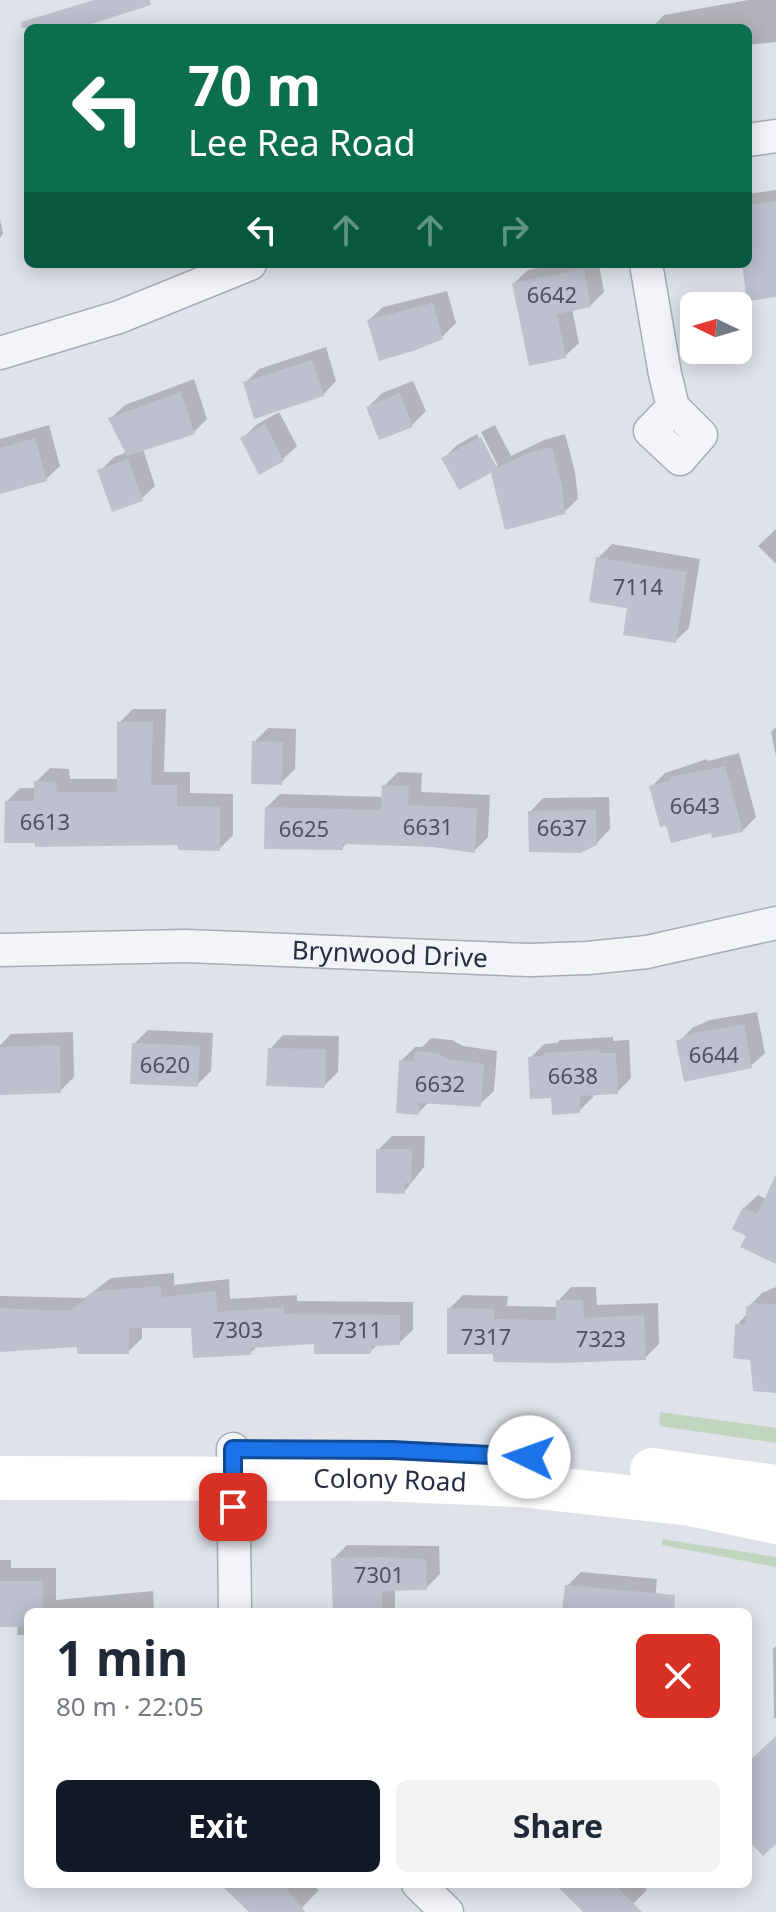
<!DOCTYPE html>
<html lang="en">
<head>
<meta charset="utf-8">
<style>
  :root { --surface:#fff; --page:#f2f2f3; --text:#1f2937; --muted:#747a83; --accent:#111827 }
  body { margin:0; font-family:"Noto Sans",sans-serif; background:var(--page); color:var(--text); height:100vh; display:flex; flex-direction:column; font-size:30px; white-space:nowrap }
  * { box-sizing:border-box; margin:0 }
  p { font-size:26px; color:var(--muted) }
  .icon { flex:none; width:44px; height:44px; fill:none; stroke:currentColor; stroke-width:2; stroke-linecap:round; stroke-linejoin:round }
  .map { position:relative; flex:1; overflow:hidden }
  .sheet { position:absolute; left:24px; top:1608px; width:728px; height:280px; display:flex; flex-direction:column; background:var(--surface); border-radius:12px; box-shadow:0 4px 20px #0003 }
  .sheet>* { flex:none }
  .top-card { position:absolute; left:24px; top:24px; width:728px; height:244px; border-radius:12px; box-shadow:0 4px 20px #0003; background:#0b6e4f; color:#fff; overflow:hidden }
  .needle { width:52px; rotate:275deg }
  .controls { position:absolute; left:680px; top:292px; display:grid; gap:16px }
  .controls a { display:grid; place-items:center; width:72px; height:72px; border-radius:12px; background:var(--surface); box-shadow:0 4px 20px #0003; font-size:40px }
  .pin { position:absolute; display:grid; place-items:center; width:68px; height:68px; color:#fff; margin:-34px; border-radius:16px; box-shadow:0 4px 12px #0006 }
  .me { position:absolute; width:88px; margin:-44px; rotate:273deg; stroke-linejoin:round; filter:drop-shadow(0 0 6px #0008) }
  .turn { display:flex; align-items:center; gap:28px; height:168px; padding:0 32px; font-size:36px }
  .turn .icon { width:104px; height:104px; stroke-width:2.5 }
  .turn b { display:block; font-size:56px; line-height:68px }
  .lanes { display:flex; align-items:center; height:76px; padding:0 32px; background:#0003; justify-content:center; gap:40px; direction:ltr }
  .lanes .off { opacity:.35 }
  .round { display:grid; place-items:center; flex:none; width:84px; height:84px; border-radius:12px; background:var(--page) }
  .overview { display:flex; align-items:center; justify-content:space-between; height:136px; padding:0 32px }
  h1 { font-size:48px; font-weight:700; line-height:60px }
  .primary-button { display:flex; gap:16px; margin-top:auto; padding:16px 32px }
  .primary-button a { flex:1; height:92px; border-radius:12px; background:var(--accent); color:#fff; font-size:32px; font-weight:700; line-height:92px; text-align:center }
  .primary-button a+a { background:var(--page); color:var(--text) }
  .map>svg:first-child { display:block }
</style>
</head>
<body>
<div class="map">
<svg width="776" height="1912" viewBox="0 0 776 1912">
  <rect width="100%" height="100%" fill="#e0e2ea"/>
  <!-- green -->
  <g fill="#c2d5c1">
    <polygon points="660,1412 776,1428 776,1443 659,1426"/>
    <polygon points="662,1539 776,1557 776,1567 662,1545"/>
  </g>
  <!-- shadow -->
  <g fill="#0003">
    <polygon points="748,0 776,0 776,42 748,45 748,28 651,28 664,15"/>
    <polygon points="776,190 776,295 744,264 748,264 748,194"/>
    <polygon points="0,219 3,234 0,238"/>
    <polygon points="556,264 599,264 604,292 590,306 572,309 579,343 565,356 514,283 528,270"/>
    <polygon points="447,291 456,323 442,337 369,320 383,307"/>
    <polygon points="326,347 336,381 323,395 245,383 259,369"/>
    <polygon points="194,379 207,419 194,432 143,449 155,486 141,499 100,471 114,457 127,452 111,418 125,405"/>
    <polygon points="413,381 426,411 412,425 368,407 382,393"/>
    <polygon points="279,412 297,446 283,459 260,472 242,439 256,425"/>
    <polygon points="49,425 60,466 46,479 0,492 0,439"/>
    <polygon points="495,425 511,456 544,440 565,434 575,472 578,499 564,512 492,470 444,458 457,445 477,434 494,466 498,466 481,432"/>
    <polygon points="776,529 776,564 758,546"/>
    <polygon points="612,544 700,559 689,628 675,641 629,607 598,558"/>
    <polygon points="133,709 166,709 164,772 190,772 190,793 233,794 233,835 219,849 180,843 7,801 20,788 36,788 36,782 50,768 69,769 70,779 119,779 119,723"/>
    <polygon points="776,727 776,756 771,732"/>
    <polygon points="268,728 296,729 295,769 281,783 254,742"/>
    <polygon points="739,753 756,817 742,831 712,830 652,786 665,773 707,759 708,761"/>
    <polygon points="398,772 422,773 421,792 490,795 488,837 474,851 433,845 348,842 342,848 266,808 280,794 384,797 384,786"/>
    <polygon points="609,797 610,829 596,844 530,812 543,798"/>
    <polygon points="757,1012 765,1053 751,1066 679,1042 692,1028 710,1020"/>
    <polygon points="148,1030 213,1033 211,1071 197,1085 134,1044"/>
    <polygon points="73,1032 74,1077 60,1091 0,1093 0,1045 11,1034"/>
    <polygon points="283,1035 339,1036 338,1072 324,1086 270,1049"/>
    <polygon points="613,1037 613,1041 629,1040 631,1078 617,1092 593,1093 593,1097 579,1111 553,1096 530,1058 544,1044 557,1043 560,1040"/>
    <polygon points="431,1038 452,1040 463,1046 497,1051 494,1091 480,1104 429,1102 418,1113 401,1061 415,1047 422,1047"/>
    <polygon points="392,1136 425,1136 424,1167 404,1192 378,1150"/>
    <polygon points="776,1179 776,1262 748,1235 744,1208 758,1195 766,1199"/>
    <polygon points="174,1273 174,1285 229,1279 230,1299 297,1295 297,1301 413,1302 413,1330 399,1343 378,1344 370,1352 316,1342 258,1346 250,1353 193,1326 142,1326 142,1338 128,1352 79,1345 0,1350 0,1296 85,1298 111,1278"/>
    <polygon points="571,1287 596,1287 597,1305 658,1303 659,1344 645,1358 495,1352 449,1309 463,1295 508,1296 507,1306 558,1307 558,1301"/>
    <polygon points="776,1287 776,1391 752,1358 737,1325 748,1313 748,1307 762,1293"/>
    <polygon points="347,1545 439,1546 440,1574 426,1588 395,1589 395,1612 335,1612 333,1559"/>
    <polygon points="0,1560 11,1560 11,1568 56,1568 56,1600 153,1591 154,1612 28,1612 28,1635 17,1635 18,1625 0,1625"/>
    <polygon points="581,1572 657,1579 654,1611 662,1612 590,1612 565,1609 567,1586"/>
    <polygon points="776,1646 776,1718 774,1718 773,1649"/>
    <polygon points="231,1884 310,1884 319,1890 298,1912 252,1912"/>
    <polygon points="559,1884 641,1884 647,1890 625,1912 586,1912"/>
  </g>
  <!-- building -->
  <g fill="#bdc0cd">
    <polygon points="94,0 150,0 151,5 79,28 22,28 21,22"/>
    <polygon points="776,201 776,297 747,301 742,264 748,264 748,205"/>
    <polygon points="584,269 591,307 557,314 566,358 529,366 512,283"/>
    <polygon points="433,303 443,339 416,350 379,361 367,320"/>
    <polygon points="312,360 324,396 254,419 243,382"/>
    <polygon points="181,392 195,434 127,456 108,418"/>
    <polygon points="400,393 413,427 379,440 366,407"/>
    <polygon points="265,424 284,461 259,475 240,438"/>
    <polygon points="481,437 497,468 528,453 552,447 562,486 565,514 505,530 491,473 459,490 441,458"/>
    <polygon points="35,438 47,481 0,494 0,448"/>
    <polygon points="128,459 143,501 112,512 97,470"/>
    <polygon points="596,557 687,572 676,643 623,635 627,608 589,602"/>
    <polygon points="117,722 153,722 151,785 177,785 177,806 220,807 220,851 178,850 178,845 35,847 35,843 4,843 5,801 34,801 34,781 56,782 57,792 117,792"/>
    <polygon points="252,741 283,742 282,785 251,784"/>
    <polygon points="725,766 743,832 712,838 711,833 671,843 666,826 660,827 649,786 671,780 670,777"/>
    <polygon points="382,785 409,786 408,805 477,808 475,853 433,847 343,844 343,850 264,849 265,807 381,810"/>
    <polygon points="596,810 597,845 580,853 529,852 528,811"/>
    <polygon points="744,1024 752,1068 684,1082 676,1041 694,1033"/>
    <polygon points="132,1043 200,1046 198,1087 130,1084"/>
    <polygon points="60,1045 61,1093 0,1095 0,1047"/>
    <polygon points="268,1048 326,1049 325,1088 266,1086"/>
    <polygon points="599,1050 600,1053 616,1053 618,1094 580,1096 580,1113 552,1115 551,1098 530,1099 528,1057 545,1056 544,1053"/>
    <polygon points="415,1051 438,1053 448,1059 484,1064 481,1107 419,1103 419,1115 396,1113 399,1060 414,1061"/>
    <polygon points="376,1149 412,1149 411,1183 405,1183 405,1194 376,1193"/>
    <polygon points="776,1175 776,1264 740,1247 746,1236 732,1229 743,1207 757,1214"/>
    <polygon points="161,1286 161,1297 216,1291 217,1312 284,1307 284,1314 400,1315 400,1345 371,1346 371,1354 314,1354 314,1344 251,1348 251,1355 193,1358 191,1328 129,1328 129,1354 77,1354 77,1347 0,1352 0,1308 69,1311 96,1291"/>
    <polygon points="556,1300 583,1300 584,1318 644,1315 646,1360 558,1363 493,1362 493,1354 447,1354 447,1308 495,1309 494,1319 556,1320"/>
    <polygon points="751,1303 776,1304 776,1393 753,1391 750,1360 733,1358 735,1324 746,1324 746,1306 751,1307"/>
    <polygon points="380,1557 426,1559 427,1590 382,1591 382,1612 333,1612 331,1558"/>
    <polygon points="0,1581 43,1581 43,1612 28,1612 28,1627 0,1627"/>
    <polygon points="565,1585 675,1595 674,1612 562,1611"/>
    <polygon points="776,1736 776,1844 763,1856 748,1840 748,1762"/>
    <polygon points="220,1884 283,1884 305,1912 249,1912"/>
    <polygon points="555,1884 614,1884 642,1912 583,1912"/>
  </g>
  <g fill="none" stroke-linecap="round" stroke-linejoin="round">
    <!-- minor casing -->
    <g stroke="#a8abb8" stroke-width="35">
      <g id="minor">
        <polyline points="748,140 776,136"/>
        <polyline points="646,264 665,374 673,407 701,435 680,459 650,431 673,407"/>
        <polyline points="0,353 119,317 250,264"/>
        <path id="s1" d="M0,950L186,946L529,960L588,958L647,952L776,923"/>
        <polyline points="233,1449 235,1612"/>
        <polyline points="418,1884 447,1912"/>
      </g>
    </g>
    <!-- minor -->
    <use href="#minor" stroke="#f3f4f8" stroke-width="32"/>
    <!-- secondary -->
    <g stroke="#fff" stroke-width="44">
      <polyline points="652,1470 776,1487"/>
      <path id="s2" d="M0,1478L382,1479L519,1485L691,1504L776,1522"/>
    </g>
  </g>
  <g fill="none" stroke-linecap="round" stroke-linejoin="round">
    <!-- route casing -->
    <g stroke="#114b97" stroke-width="20">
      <polyline id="route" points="233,1507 233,1449 392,1450 529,1457"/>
    </g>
    <!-- route -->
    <use href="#route" stroke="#1a73e8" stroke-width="14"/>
  </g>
  <g text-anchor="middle" stroke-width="6" stroke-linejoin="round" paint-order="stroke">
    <!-- number labels -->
    <g font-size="22" fill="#4c5166">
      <text x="552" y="303">6642</text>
      <text x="638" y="595">7114</text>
      <text x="695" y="814">6643</text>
      <text x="45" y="830">6613</text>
      <text x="428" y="835">6631</text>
      <text x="562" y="836">6637</text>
      <text x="304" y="837">6625</text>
      <text x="714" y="1063">6644</text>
      <text x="165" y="1073">6620</text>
      <text x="573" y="1084">6638</text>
      <text x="440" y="1092">6632</text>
      <text x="238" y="1338">7303</text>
      <text x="357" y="1338">7311</text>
      <text x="486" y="1345">7317</text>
      <text x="601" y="1347">7323</text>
      <text x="379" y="1583">7301</text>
    </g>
    <!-- street labels -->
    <g font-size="26" fill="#272c43" stroke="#f0f2f7">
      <text dy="9" stroke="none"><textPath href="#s1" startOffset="390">Brynwood Drive</textPath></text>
      <text dy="9" stroke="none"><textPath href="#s2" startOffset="390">Colony Road</textPath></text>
    </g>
  </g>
</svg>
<div class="controls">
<a><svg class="needle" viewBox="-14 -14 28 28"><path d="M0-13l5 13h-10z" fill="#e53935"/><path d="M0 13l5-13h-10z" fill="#747a83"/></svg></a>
</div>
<div class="pin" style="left:233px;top:1507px;background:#d93025"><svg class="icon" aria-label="arrive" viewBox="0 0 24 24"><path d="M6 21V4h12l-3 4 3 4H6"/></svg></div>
<svg class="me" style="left:529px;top:1457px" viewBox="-20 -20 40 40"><circle r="19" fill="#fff"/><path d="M0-13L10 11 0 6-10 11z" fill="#1a73e8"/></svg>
<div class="top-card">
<div class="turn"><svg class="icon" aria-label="left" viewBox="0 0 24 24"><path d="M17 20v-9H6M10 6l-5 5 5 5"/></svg><div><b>70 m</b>Lee Rea Road</div></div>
<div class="lanes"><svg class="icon" aria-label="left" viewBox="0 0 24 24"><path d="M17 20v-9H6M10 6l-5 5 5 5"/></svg><svg class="icon off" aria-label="ahead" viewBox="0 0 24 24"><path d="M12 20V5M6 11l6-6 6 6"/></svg><svg class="icon off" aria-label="ahead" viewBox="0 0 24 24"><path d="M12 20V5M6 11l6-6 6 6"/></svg><svg class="icon off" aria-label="right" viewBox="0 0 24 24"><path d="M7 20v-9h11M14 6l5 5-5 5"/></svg></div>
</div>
<section class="sheet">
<div class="overview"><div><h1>1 min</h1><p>80 m · 22:05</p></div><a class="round" style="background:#d93025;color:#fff"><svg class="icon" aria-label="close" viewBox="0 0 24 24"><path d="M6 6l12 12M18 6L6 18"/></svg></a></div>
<div class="primary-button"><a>Exit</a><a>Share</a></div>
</section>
</div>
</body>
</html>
